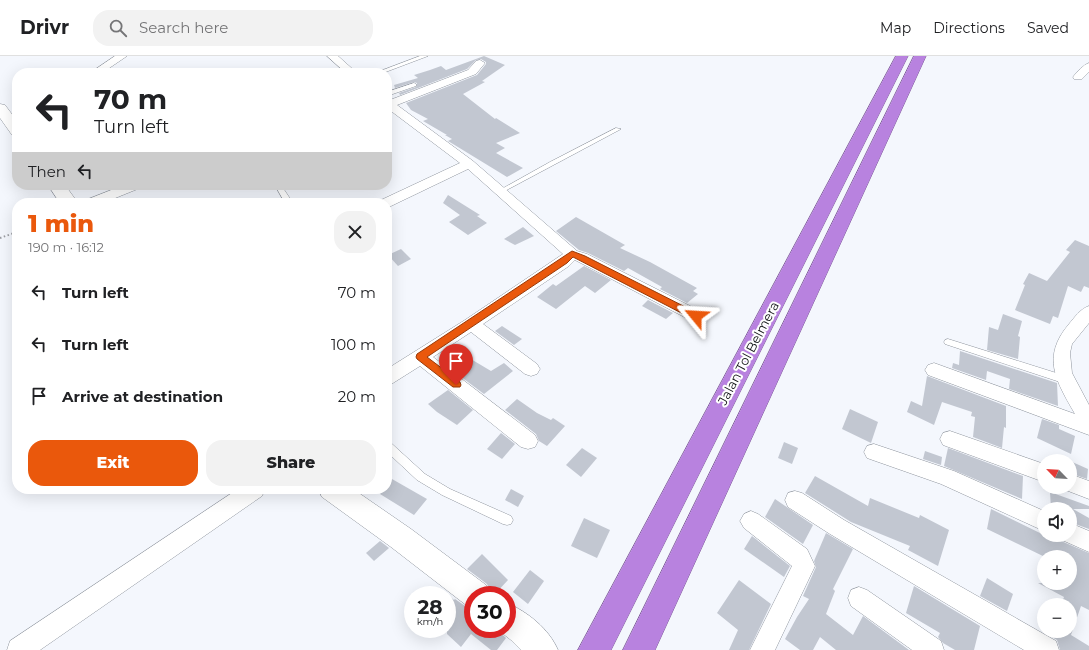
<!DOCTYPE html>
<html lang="en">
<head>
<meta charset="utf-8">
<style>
  :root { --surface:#fff; --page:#f2f2f2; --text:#202124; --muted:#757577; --line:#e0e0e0; --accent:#ea580c }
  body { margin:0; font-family:Montserrat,sans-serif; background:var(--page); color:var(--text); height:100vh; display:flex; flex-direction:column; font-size:15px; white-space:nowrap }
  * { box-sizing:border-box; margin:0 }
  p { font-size:13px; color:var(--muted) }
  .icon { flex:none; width:22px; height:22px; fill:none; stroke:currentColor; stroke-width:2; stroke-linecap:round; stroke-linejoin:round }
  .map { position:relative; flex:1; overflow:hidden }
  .side { position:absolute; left:12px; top:142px; width:380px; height:296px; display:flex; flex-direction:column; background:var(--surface); border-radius:16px; box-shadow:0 4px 16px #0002 }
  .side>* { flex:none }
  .banner { position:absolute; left:12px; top:12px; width:380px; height:122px; border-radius:16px; box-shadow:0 4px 16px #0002; background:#fff; color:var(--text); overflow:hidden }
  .needle { width:26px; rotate:295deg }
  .buttons { position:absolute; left:1037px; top:398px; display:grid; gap:8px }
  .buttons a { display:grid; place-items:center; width:40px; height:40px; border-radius:50%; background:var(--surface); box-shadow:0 4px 16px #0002; font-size:20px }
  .speed { position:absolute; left:404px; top:530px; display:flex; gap:8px; font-size:20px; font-weight:700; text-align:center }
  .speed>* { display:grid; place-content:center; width:52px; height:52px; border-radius:50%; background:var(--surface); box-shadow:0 4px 16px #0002; line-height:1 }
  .speed small { font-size:10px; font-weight:400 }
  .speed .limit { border:6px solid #d22; background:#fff; color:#111 }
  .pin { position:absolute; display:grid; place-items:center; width:34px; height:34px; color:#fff; margin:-41px -17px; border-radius:50% 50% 50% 0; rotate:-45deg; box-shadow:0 0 4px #0007 }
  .pin .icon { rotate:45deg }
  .me { position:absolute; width:44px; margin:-22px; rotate:297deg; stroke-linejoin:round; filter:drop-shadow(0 0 3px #0008) }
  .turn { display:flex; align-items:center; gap:14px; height:84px; padding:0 16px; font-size:18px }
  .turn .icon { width:52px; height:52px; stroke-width:2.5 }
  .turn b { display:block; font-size:28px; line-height:34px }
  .then { display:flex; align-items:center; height:38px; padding:0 16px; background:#0003; gap:8px; font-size:15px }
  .round { display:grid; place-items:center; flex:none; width:42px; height:42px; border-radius:16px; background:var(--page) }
  .head { display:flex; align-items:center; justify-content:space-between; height:68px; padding:0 16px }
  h1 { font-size:24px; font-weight:800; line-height:30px; color:var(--accent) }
  .primary-button { display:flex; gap:8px; margin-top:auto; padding:8px 16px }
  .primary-button a { flex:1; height:46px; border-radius:16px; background:var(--accent); color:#fff; font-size:16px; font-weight:800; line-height:46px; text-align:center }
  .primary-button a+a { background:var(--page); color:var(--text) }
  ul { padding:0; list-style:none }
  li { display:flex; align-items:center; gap:12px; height:52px; padding:0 16px }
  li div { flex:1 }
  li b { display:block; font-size:15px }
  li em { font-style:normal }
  header { display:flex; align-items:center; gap:24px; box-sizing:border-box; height:56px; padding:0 20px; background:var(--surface); border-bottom:1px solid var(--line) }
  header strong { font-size:19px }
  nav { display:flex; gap:22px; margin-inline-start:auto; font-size:14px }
  .search { width:280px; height:36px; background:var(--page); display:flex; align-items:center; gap:10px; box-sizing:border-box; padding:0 14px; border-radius:16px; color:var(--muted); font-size:15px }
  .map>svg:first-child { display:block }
</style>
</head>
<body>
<header>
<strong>Drivr</strong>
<div class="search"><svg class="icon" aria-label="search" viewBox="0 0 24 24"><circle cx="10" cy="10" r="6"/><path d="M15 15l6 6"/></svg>Search here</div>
<nav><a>Map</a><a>Directions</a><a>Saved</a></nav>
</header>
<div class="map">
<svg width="1089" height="594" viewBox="0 0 1089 594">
  <rect width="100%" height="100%" fill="#f4f7fd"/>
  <!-- building -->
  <g fill="#c2c7d1">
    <polygon points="484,0 505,9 482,25 485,26 463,38 495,63 496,62 520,77 496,87 505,92 496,97 523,112 507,121 453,88 448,85 452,83 445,79 447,79 423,65 428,63 411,54 406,47 477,19 486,8 486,6 481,3 476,4 467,13 400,39 399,37 416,31 417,27 414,26 395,32 394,29 418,22 414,19 430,14 441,10 446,14"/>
    <polygon points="448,139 480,159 477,160 487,167 468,179 449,166 460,159 443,147"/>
    <polygon points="576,161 625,189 620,192 650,206 697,232 693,235 698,238 687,247 660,233 662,231 628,212 624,215 588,197 579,194 556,175"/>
    <polygon points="523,171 534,180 515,189 504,183"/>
    <polygon points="1075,184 1089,190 1089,232 1084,230 1081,236 1068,230 1058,262 1053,260 1050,268 1015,254 1025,229 1023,228 1029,217 1047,225 1070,196 1066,194"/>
    <polygon points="401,193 411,203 398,210 388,199"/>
    <polygon points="584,210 611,224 595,237 585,230 556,253 537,241 553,228 556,230"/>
    <polygon points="648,244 673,257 666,263 642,250"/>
    <polygon points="1003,258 1022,265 1018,280 1020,281 1018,303 987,294 989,271 998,274"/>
    <polygon points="502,270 522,283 514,289 495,275"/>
    <polygon points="454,293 491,315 504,307 513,315 484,338 441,306"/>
    <polygon points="960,295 1057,327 1058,350 1009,333 1010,323 987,315 986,324 952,312 953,307 959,309"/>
    <polygon points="927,320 1006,350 1006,372 1004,371 1002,392 973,381 975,361 971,360 972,356 942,346 934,369 907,356 911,345 922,350"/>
    <polygon points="448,334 473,354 457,369 437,356 428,348"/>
    <polygon points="517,343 537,357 551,364 553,362 565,370 547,390 539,385 536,378 505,354"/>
    <polygon points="850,353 878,366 871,387 842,373"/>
    <polygon points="1042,363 1059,369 1059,373 1075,380 1071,398 1037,382"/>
    <polygon points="501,377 515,388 502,403 487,393"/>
    <polygon points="784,386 798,392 792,408 778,402"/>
    <polygon points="582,392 597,402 581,421 566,409"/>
    <polygon points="948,392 1023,420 1022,443 944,410"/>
    <polygon points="925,395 942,401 941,409 923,403"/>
    <polygon points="1070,405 1088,413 1087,423 1070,417"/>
    <polygon points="815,420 868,450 870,442 919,462 920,459 949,474 938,510 908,494 910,490 851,466 805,437"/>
    <polygon points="392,423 427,443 414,459 380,438 384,433 387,433 387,429"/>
    <polygon points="511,433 524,440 518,451 505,444"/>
    <polygon points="1050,436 1089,450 1089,453 1073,453 1089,462 1089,473 1070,466 1070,453 1051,453"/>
    <polygon points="775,443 813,469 803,488 765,461"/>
    <polygon points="991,453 1044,479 1052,482 1052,479 1059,479 1061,485 1089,497 1089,554 1081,550 1071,579 1089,590 1089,594 1060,594 1057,584 1042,575 1070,575 1070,549 1061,549 1064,541 1038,527 1070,527 1070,501 1045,501 987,473"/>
    <polygon points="584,462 610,474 597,502 571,490"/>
    <polygon points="826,477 853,493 833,533 835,535 826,558 853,579 863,560 909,594 836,594 820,581 813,594 800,594 785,583 797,561 809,543 803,540 816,511 814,505"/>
    <polygon points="752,480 790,510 784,521 744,493"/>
    <polygon points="380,485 389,492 374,505 366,497"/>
    <polygon points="482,498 508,524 494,539 492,539 487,528 467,513"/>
    <polygon points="530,514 544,525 528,548 513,536"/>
    <polygon points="987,522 1013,538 1007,555 980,540"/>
    <polygon points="739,524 771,548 749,594 729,594 738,574 717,557"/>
    <polygon points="914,530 980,570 974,594 955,594 943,587 938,581 940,577 906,557"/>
    <polygon points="447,538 454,544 455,543 465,550 473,553 473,573 496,573 506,582 497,594 491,594 471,578 461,591 447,578"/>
  </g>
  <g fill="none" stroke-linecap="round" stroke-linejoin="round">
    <!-- service casing -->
    <g stroke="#8f959e" stroke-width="1">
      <g id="service">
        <polygon points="420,0 428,0 383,17 375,17"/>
        <polygon points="414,27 416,28 416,30 387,40 387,36"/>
        <polygon points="616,72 621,73 503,136 499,136 498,135 550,106"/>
        <polygon points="275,129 281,129 293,147 285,147"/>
        <polygon points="948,283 1069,321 1071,324 1069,327 1066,328 945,288 944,286 945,284"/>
        <polygon points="387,386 391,387 425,418 450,433 511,460 513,464 511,468 507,469 503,468 442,439 417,424 387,396"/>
      </g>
    </g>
    <!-- minor casing -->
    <g stroke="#8f959e" stroke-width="1">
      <g id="minor">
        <polygon points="115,0 127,0 102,17 90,17"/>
        <polygon points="327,0 338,0 357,17 346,17"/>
        <polygon points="480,4 485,7 476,18 397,49 473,105 577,195 587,198 702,256 704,260 702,264 696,266 690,264 575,204 569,210 483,268 537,308 540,313 537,318 531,320 525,318 471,276 433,301 535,379 538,385 535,391 528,393 521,391 420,310 393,327 387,329 387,313 465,264 563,198 468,113 391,150 387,151 387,147 379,147 381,144 460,107 387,52 387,44 390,44 468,14 476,5"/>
        <path d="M1089,7V16L1082,23H1074L1073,21C1077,16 1083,9 1089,7Z"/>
        <polygon points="124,129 141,129 140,132 103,147 84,147 86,144"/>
        <path d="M1089,250V267L1072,288L1070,297L1072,317L1089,349V379L928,319L925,314L928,309L934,307L1075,358C1056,325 1041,301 1069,268C1075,261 1080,253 1089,250Z"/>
        <polygon points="950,375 1044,408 1044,426 943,389 940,383 943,377"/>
        <polygon points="874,388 954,415 1044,455 1044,475 941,428 867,402 864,396 867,390"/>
        <polygon points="1070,418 1089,425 1089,443 1063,433 1062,431 1070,431"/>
        <polygon points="238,433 265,433 262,440 40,594 7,594 10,585"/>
        <polygon points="795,435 802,437 844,464 1056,585 1059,594 1024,594 830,478 788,451 785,444 788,437"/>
        <polygon points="751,455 758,458 807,493 815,510 775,594 750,594 792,510 744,472 740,465 744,458"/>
        <polygon points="1070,467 1089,475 1089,496 1062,484 1060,479 1070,479"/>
        <polygon points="859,531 867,534 941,585 944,594 912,594 851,550 848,542 851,534"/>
      </g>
    </g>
    <!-- tertiary casing -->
    <g stroke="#8f959e" stroke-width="1">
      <g id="tertiary">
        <polygon points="0,48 5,49 17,65 17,81 12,79 0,62"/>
        <polygon points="48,129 65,129 78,147 60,147"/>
        <polygon points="318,433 353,433 411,473 486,529 491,539 473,539 473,552 466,549 391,491 322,441"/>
        <path d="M507,547C528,556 549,573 558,594H521L511,584L497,573H507Z"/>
      </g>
    </g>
    <!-- motorway casing -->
    <g stroke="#7e5b99" stroke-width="1">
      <g id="motorway">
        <polygon points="896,0 908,0 611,594 578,594"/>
        <polygon points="914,0 926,0 655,594 623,594"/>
      </g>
    </g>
    <!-- path -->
    <polyline stroke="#9b9da2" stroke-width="2" stroke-dasharray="1.5 2.5" stroke-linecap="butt" points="0,182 17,176"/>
    <!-- service -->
    <use href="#service" fill="#fff" fill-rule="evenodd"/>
    <!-- minor -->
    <use href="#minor" fill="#fff" fill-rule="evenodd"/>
    <!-- tertiary -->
    <use href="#tertiary" fill="#fff" fill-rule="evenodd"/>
    <!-- motorway -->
    <use href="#motorway" fill="#b882df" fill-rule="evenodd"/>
  </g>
  <!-- route -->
  <polygon fill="#ea580c" stroke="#983908" points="572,195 585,200 699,258 700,260 696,264 693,263 573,201 567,207 427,301 460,326 461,329 460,331 453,331 417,303 416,301 417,298"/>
  <g text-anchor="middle" stroke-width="4" stroke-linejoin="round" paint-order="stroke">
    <!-- street labels -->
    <g font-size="13" fill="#111316" stroke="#fff">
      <text transform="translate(748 297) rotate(-62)" y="5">Jalan Tol Belmera</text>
    </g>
  </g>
</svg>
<div class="buttons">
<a><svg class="needle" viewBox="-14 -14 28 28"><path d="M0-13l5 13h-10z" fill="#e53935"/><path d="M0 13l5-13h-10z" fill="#757577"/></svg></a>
<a><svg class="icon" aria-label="sound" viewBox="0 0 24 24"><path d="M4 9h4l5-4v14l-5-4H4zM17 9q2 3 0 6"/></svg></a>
<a>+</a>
<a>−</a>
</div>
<div class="speed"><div>28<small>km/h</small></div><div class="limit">30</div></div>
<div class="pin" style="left:456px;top:329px;background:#d93025"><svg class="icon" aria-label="arrive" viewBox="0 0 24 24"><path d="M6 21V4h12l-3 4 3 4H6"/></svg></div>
<svg class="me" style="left:696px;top:260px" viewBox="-20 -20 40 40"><path d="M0-17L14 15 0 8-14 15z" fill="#ea580c" stroke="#fff" stroke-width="4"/></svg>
<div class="banner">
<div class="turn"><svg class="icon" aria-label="left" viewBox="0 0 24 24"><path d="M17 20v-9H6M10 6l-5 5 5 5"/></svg><div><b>70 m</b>Turn left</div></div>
<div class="then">Then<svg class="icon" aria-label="left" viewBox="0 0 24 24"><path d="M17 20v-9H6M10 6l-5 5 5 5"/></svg></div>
</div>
<section class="side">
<div class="head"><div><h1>1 min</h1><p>190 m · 16:12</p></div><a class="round"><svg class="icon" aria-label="close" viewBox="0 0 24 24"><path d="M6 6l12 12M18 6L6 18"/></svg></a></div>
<ul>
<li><svg class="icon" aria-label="left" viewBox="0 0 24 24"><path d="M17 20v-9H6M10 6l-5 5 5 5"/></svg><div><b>Turn left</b></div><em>70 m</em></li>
<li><svg class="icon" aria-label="left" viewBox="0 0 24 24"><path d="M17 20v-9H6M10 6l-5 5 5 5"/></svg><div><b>Turn left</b></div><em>100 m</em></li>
<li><svg class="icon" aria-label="arrive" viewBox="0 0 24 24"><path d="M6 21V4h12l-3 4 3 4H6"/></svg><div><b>Arrive at destination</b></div><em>20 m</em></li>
</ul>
<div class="primary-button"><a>Exit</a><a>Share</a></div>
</section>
</div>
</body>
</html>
